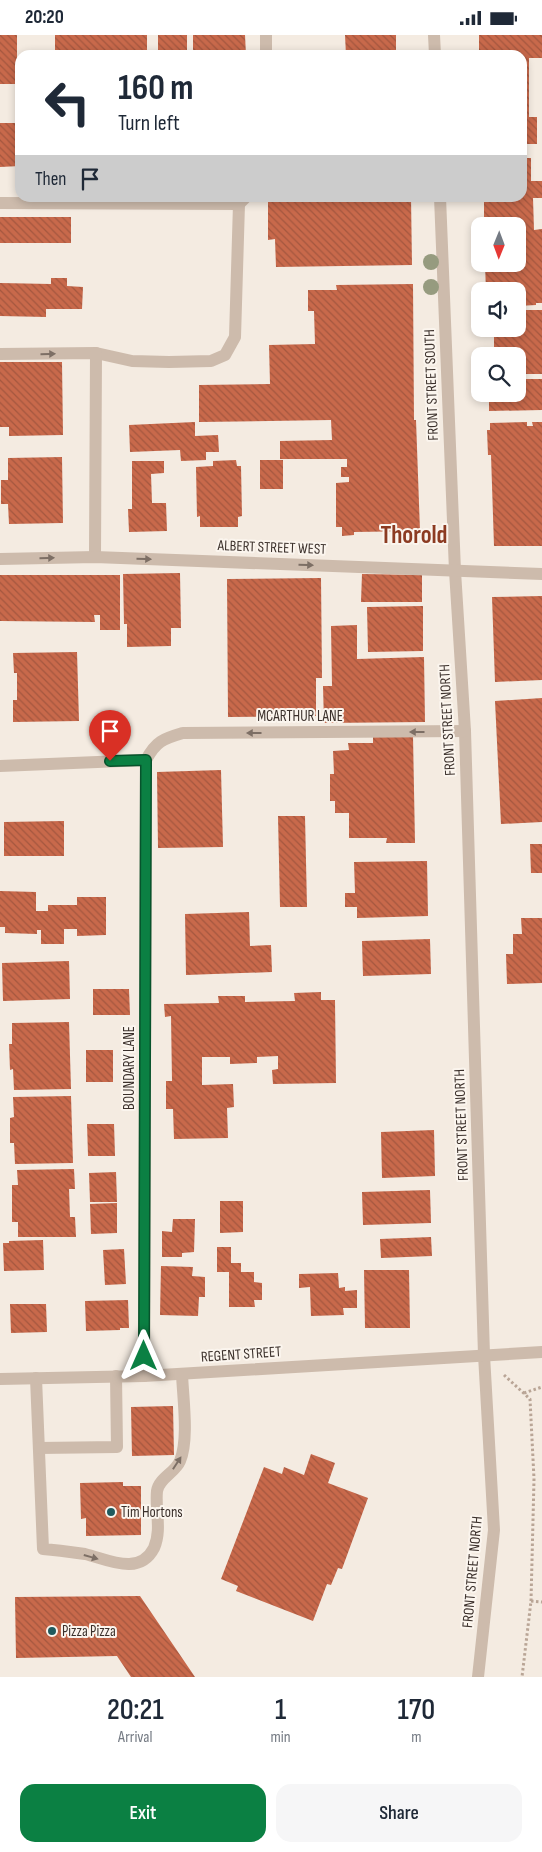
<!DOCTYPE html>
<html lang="en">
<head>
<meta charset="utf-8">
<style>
  :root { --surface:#fff; --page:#f6f6f7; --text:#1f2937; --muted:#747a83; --accent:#0b8043 }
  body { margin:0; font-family:"Sofia Sans Condensed",sans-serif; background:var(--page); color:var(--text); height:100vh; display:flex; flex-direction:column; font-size:19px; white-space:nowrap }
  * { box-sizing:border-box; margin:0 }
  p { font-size:16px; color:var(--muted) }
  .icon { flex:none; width:28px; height:28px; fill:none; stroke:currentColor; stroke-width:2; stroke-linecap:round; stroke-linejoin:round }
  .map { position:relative; height:1642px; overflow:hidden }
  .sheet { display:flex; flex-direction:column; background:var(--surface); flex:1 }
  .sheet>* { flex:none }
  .guide { position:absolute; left:15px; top:15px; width:512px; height:152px; border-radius:15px; box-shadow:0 2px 8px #0003; background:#fff; color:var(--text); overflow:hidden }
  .needle { width:32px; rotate:181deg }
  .fabs { position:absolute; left:471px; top:182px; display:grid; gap:10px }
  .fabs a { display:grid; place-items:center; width:55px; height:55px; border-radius:10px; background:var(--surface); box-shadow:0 2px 8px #0003; font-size:25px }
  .pin { position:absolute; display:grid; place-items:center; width:42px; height:42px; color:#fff; margin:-51px -21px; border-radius:50% 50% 50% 0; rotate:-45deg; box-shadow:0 0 5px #0007 }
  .pin .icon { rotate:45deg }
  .me { position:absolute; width:55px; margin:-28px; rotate:0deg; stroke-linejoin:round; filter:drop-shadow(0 0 4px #0008) }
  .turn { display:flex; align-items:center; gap:18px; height:105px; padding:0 20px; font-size:22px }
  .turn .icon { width:65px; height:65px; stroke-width:2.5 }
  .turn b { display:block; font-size:35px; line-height:42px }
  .then { display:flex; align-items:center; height:48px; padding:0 20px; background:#0003; gap:10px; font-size:19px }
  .eta { display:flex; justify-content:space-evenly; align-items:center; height:85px; text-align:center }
  .eta b { font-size:30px; font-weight:600; line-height:35px }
  .primary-button { display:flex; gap:10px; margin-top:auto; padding:10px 20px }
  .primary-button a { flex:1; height:58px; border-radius:15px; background:var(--accent); color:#fff; font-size:20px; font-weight:600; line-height:58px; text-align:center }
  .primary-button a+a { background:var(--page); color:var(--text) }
  .status { display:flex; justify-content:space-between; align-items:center; height:35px; padding:0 25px; background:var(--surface); direction:ltr }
  .status svg { height:14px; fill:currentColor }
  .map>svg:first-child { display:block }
</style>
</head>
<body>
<div class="status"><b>20:20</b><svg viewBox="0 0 49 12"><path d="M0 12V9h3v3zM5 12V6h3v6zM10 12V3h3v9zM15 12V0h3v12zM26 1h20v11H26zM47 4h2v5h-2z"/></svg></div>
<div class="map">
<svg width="542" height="1642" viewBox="0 0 542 1642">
  <defs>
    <pattern id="building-back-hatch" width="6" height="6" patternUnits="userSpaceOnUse" patternTransform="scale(1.25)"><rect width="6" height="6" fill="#c8694b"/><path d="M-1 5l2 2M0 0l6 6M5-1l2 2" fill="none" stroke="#a4573f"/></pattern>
  </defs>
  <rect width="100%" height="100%" fill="#f4ebe1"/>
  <!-- building -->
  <g fill="url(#building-back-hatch)">
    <rect x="0" y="0" width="17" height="49"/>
    <rect x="55" y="0" width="92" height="20"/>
    <rect x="158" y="0" width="29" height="20"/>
    <polygon points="193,0 245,0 246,20 193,20"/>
    <polygon points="345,0 396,0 396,20 346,20"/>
    <polygon points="479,0 542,0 542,23 529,23 529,82 537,82 537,109 522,109 522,20 479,20"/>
    <polygon points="0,88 20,88 20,131 0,132"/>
    <polygon points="522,123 531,123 531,146 542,146 542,163 533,163 534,195 542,194 542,268 536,268 536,270 518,271 518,256 486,256 485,229 518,229 518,191 484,191 484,162 522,162"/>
    <polygon points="342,162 411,162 412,230 276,232 275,204 268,205 268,167 342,166"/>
    <rect x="0" y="182" width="71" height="26"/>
    <polygon points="51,243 67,243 67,251 83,252 82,274 46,274 46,282 0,281 0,248 51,249"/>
    <polygon points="413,249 414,385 416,385 420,496 354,497 354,500 342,501 342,492 336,492 336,448 349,447 349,442 341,442 341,432 347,432 347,424 280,424 280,406 332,405 331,385 199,387 199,350 270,349 269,310 315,309 314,276 308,276 308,255 337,255 336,250"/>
    <polygon points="518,275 542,275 542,339 518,339 518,321 486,321 486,316 494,316 494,300 486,301 485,294 518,294"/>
    <polygon points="0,327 62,327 63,400 9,401 9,392 0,392"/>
    <polygon points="518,344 542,344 542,375 489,376 489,359 518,359"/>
    <polygon points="195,387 195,401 218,400 219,417 206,417 206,425 181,426 180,415 130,417 129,390"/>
    <polygon points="527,387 527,391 533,391 532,387 542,387 542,511 494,511 491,420 488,420 487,395 490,395 490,388"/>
    <polygon points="62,422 63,488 9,489 8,469 1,469 1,445 8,445 8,423"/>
    <polygon points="236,425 237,431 241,431 242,481 238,482 238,492 200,492 200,481 197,482 196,432 213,431 213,426"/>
    <rect x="260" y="425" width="23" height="29"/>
    <polygon points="132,426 164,426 164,438 151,439 152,468 166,468 167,496 129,497 128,474 132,474"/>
    <polygon points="180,538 181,593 171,593 171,611 127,612 127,589 124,589 123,539"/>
    <polygon points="362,539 422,540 422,567 361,567"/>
    <polygon points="0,540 120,540 120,595 100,595 100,580 94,580 95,587 0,586"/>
    <polygon points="321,543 322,643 316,643 316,681 228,682 227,544"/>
    <polygon points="542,561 542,645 495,647 492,562"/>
    <polygon points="423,571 423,616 368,617 367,572"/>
    <polygon points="357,590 357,624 424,622 425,687 324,688 323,651 332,651 331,591"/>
    <polygon points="77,617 79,686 13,687 13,665 17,665 17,638 14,638 13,618"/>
    <polygon points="542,663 542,787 501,789 495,666"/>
    <polygon points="413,701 415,808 386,808 387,803 349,803 349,778 335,778 335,766 330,766 330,739 334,739 333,716 349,715 348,708 373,708 373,702"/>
    <polygon points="221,735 223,812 158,813 157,737"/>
    <polygon points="278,781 305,781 307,872 280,872"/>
    <polygon points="64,786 64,821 4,821 4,787"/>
    <polygon points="530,809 542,809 542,838 531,838"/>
    <polygon points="427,826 428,881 357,883 357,872 345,872 345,858 355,858 354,827"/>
    <polygon points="0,856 36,857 36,876 48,876 48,870 77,870 77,862 106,862 106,900 77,901 77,894 64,894 64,909 41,909 41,895 37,895 37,899 5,898 5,892 0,892"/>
    <polygon points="249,877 250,911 271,910 272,937 186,940 185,879"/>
    <polygon points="521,883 542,883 542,948 507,949 506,919 513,919 513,899 522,899"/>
    <polygon points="430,904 431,939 363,941 362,906"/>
    <polygon points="69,926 70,964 3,966 2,928"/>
    <polygon points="93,954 129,954 130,980 93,980"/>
    <polygon points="321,957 321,965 335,965 336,1048 273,1049 272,1035 278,1034 278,1021 257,1022 257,1028 230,1029 230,1022 202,1022 202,1050 233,1049 234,1072 227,1073 228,1103 174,1104 173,1074 166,1074 166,1046 172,1046 171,981 165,982 164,969 219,968 218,961 245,961 245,967 295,966 294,958"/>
    <polygon points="69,987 71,1054 14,1055 13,1034 10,1035 9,1009 12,1009 12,988"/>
    <rect x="86" y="1015" width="27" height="32"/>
    <polygon points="71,1061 73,1128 15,1129 14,1108 10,1108 10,1083 14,1082 13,1062"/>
    <polygon points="87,1089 114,1089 115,1121 88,1121"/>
    <polygon points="434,1095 435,1141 382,1143 381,1097"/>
    <polygon points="74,1134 75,1154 69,1154 70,1182 75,1182 76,1202 18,1202 18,1187 12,1187 12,1150 18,1150 17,1135"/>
    <polygon points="116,1137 117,1167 90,1167 89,1138"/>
    <polygon points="430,1155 431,1188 363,1190 362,1157"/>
    <polygon points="220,1166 243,1166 243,1197 220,1198"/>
    <polygon points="117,1168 117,1198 91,1199 90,1169"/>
    <polygon points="173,1184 195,1184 194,1217 182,1218 182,1222 162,1222 162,1196 172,1197"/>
    <polygon points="431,1202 432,1221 381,1223 380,1204"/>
    <polygon points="43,1205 44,1235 4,1236 3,1208 9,1208 9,1206"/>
    <polygon points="217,1212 231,1212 231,1228 241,1228 241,1237 254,1237 254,1247 262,1248 262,1265 254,1265 255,1272 229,1272 229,1237 217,1237"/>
    <polygon points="124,1214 126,1249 105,1250 103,1215"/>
    <polygon points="161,1231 193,1232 192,1241 205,1242 205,1262 199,1262 198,1281 160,1280"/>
    <polygon points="364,1235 409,1235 410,1293 365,1293"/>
    <polygon points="338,1238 339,1253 345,1252 345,1256 357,1255 357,1273 343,1273 344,1280 311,1281 310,1252 299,1253 299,1239"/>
    <polygon points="128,1265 129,1293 120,1293 120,1295 86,1296 85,1266"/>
    <polygon points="10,1269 46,1269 47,1297 11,1298"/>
    <polygon points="173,1371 174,1420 132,1421 131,1372"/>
    <polygon points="311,1419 335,1428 328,1448 368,1463 342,1534 338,1533 331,1550 327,1549 313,1586 236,1556 238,1551 221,1544 264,1432 282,1439 284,1432 304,1440"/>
    <polygon points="123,1447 123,1451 141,1451 141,1500 86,1501 86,1483 81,1484 80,1448"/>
    <polygon points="140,1561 195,1642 131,1642 117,1621 16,1623 15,1562"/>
  </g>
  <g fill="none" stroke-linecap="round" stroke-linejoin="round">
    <!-- path -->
    <g stroke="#b9a596" stroke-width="3" stroke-dasharray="2.5 2.5" stroke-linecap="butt">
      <polyline points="504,1340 530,1364 534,1444 531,1566 522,1642"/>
      <polyline points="524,1358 542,1352"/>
      <polyline points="531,1566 542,1567"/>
    </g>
    <!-- minor -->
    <g stroke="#cdbbac" stroke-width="12">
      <polyline points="266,0 266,20"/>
      <polyline points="434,0 435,20"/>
      <polyline points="440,162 455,536 465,696 484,1320 494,1495 478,1642"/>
      <polyline points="0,168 239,169 246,162"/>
      <polyline points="0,319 96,318 132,326 169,327 211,326 225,320 235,302 239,169"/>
      <polyline points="95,522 96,318"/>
      <polyline points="0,524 95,522 542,539"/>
      <polyline points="0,731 146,725"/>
      <path d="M144,1341L146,725C156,706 163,704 183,698L465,696"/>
      <path d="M36,1343L43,1514C57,1515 71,1517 85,1519C107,1524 139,1542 154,1513C162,1495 155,1475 157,1456C159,1443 175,1438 180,1426C189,1404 183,1364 182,1339"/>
      <polyline points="0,1344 144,1341 542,1317"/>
      <polyline points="39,1413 117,1412 116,1341"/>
    </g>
  </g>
  <!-- trees -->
  <g fill="#969b7f">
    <circle cx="431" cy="227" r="8"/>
    <circle cx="431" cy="252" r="8"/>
  </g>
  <!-- one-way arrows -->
  <defs><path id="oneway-solid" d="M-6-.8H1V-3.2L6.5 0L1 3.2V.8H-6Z" transform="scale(1.25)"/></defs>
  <g fill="#7d6f65">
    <use href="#oneway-solid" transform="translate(48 319) rotate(-1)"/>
    <use href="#oneway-solid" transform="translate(47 523) rotate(-1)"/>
    <use href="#oneway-solid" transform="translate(144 524) rotate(2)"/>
    <use href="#oneway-solid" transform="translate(306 530) rotate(2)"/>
    <use href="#oneway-solid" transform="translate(417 697) rotate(180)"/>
    <use href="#oneway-solid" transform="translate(254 698) rotate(180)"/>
    <use href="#oneway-solid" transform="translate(177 1428) rotate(-57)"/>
    <use href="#oneway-solid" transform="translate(91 1522) rotate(16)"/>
  </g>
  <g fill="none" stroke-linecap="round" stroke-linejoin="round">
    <!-- route casing -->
    <g stroke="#07532c" stroke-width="12">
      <polyline id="route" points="110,726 146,725 144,1321"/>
    </g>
    <!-- route -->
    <use href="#route" stroke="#0b8043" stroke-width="9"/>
  </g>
  <!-- markers -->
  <g fill="#1f5a5e" stroke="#fbf5ee" stroke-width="2">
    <circle cx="111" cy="1477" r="5"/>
    <circle cx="52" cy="1596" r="5"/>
  </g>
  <g text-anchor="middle" stroke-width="4" stroke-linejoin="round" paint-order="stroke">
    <!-- street labels -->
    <g font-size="15" fill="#3b302b" stroke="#fbf5ee">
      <text transform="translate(431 350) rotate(-92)" y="5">FRONT STREET SOUTH</text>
      <text transform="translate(272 512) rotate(2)" y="5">ALBERT STREET WEST</text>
      <text x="300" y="686">MCARTHUR LANE</text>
      <text transform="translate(447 685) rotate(-93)" y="5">FRONT STREET NORTH</text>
      <text transform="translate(129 1033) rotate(-90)" y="5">BOUNDARY LANE</text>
      <text transform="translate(461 1090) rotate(-92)" y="5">FRONT STREET NORTH</text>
      <text transform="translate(241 1319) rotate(-4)" y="5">REGENT STREET</text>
      <text transform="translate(472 1537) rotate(-85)" y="5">FRONT STREET NORTH</text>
    </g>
    <!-- poi labels -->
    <g font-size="15" fill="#3b302b" stroke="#fbf5ee" text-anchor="start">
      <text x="121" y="1482">Tim Hortons</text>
      <text x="62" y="1601">Pizza Pizza</text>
    </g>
    <!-- town labels -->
    <g font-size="25" font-weight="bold" fill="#8c3b22" stroke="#fbf5ee">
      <text x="414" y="508">Thorold</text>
    </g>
  </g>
</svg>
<div class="fabs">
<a><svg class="needle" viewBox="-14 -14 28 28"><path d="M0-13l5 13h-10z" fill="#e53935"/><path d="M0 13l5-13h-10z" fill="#747a83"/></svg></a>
<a><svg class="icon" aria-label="sound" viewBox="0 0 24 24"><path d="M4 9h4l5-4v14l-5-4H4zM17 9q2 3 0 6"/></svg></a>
<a><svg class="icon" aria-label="search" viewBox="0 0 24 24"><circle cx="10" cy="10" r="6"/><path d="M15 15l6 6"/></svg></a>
</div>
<div class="pin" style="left:110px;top:726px;background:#d93025"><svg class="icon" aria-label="arrive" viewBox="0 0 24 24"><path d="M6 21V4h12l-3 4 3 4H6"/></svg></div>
<svg class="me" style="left:144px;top:1321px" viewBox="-20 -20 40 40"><path d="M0-17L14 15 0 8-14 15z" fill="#0b8043" stroke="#fff" stroke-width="4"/></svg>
<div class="guide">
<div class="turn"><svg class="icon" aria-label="left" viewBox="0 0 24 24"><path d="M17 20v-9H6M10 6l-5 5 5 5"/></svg><div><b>160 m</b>Turn left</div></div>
<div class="then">Then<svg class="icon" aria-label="arrive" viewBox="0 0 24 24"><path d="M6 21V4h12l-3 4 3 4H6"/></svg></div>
</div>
</div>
<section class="sheet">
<div class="eta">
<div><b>20:21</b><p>Arrival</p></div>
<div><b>1</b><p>min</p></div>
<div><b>170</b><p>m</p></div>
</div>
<div class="primary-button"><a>Exit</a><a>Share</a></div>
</section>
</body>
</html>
